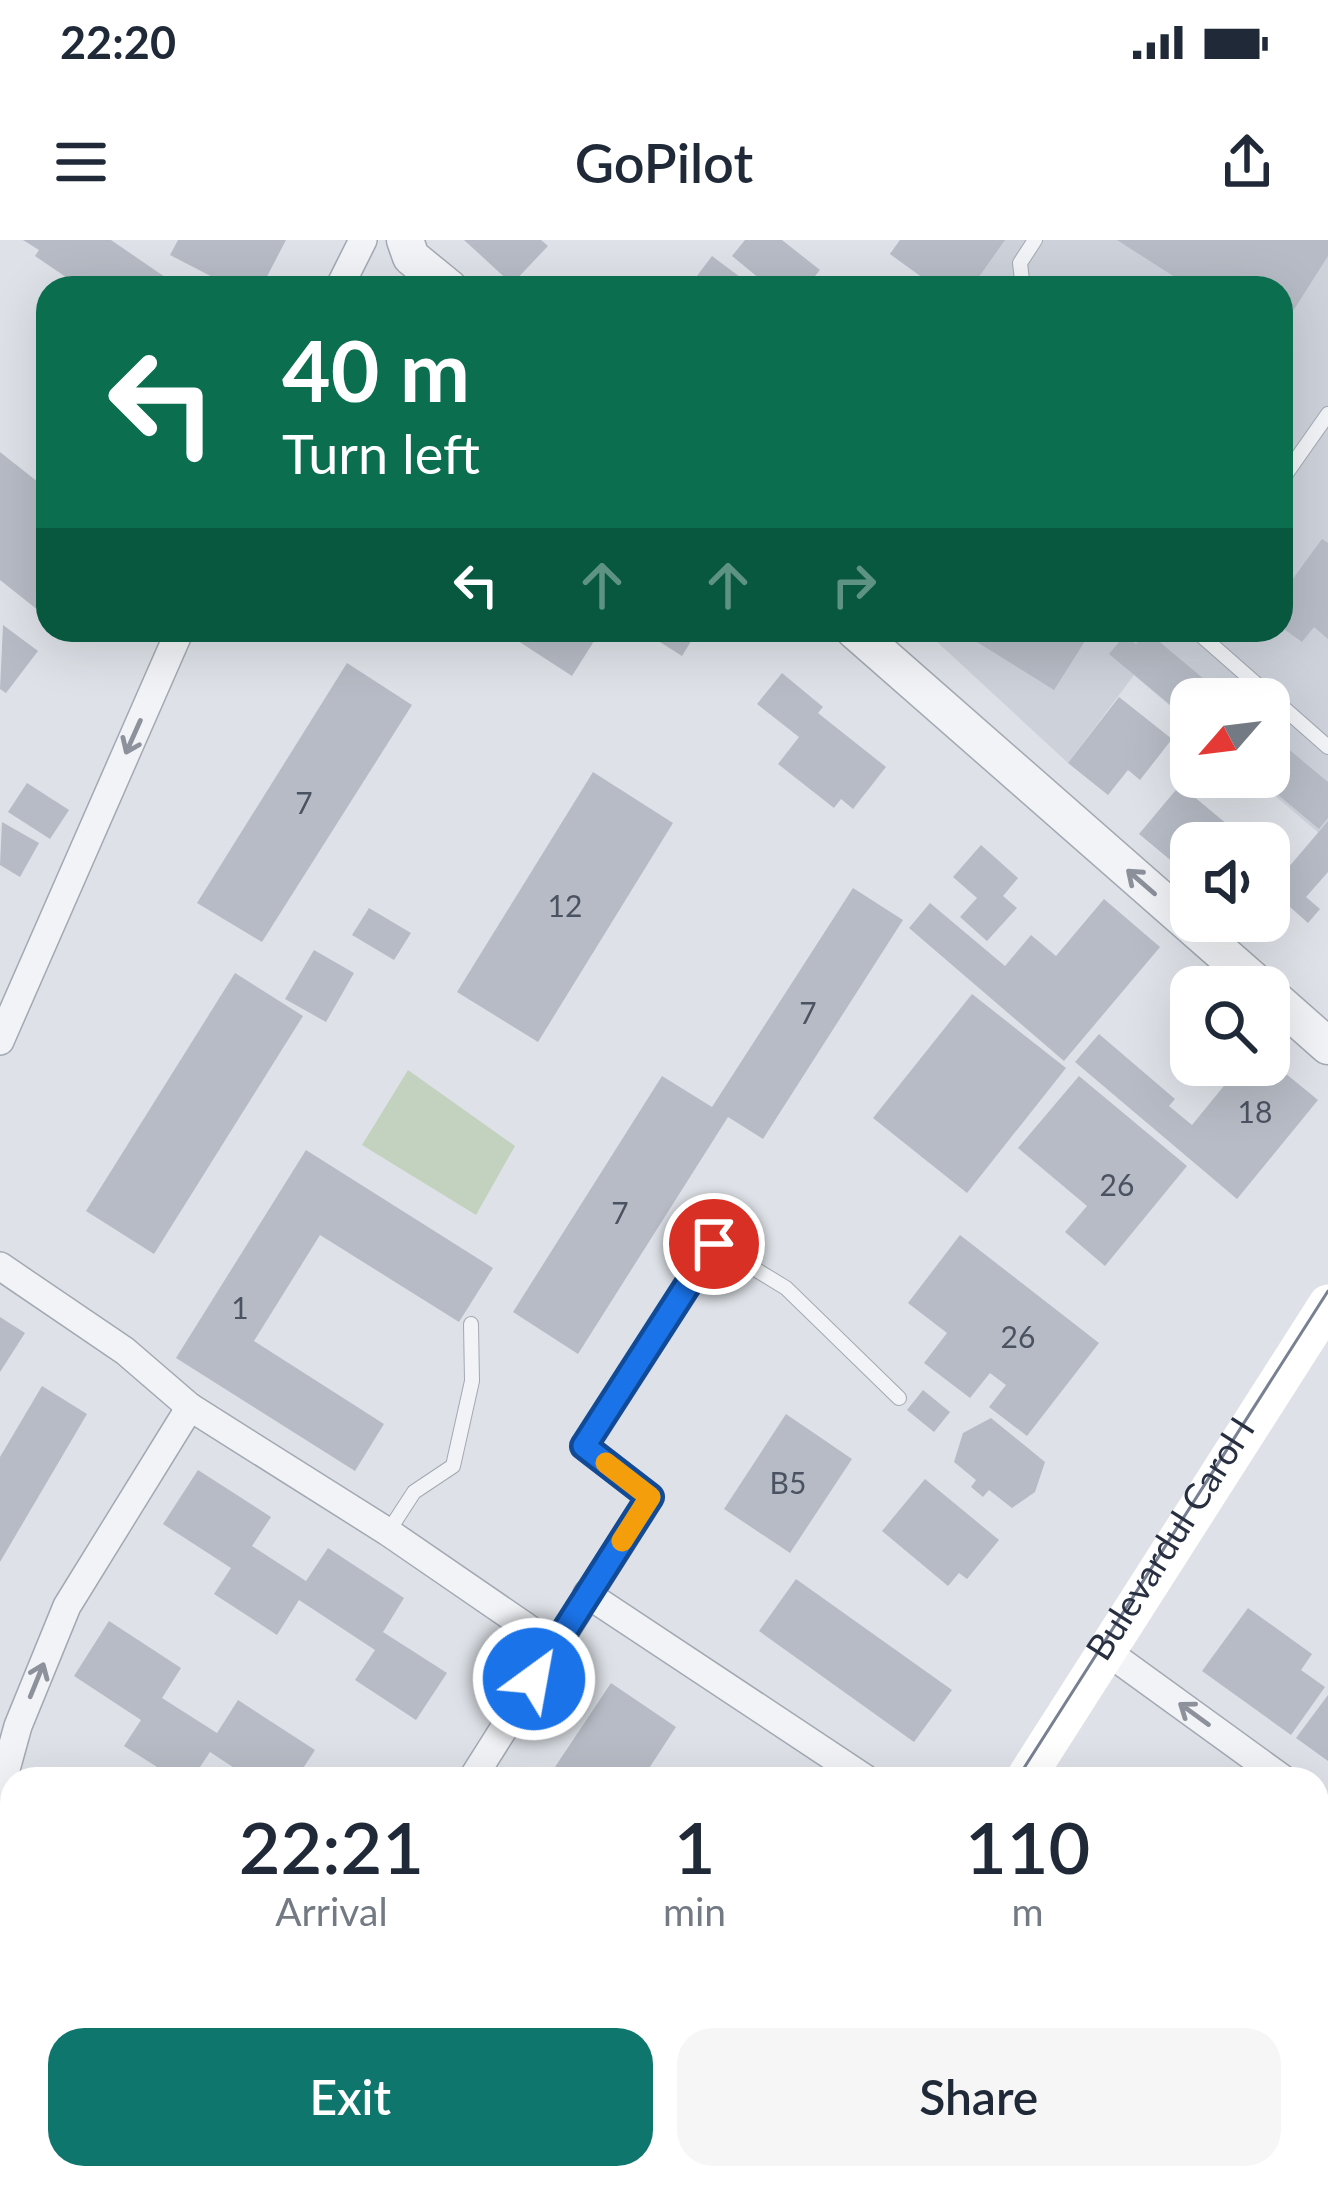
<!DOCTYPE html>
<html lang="en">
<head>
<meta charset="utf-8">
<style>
  :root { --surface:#fff; --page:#f6f6f7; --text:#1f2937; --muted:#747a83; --accent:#0f766e }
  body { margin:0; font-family:Lato,sans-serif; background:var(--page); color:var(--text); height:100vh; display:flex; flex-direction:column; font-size:45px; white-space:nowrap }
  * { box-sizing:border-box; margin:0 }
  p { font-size:39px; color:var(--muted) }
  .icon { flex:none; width:66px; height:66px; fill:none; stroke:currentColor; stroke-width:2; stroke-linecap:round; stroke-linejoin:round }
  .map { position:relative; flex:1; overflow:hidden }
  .side { position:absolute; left:0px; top:1527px; width:1329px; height:423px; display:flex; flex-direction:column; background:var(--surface); border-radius:36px 36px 0 0; box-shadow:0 12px 48px #0002 }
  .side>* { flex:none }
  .hud { position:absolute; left:36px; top:36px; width:1257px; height:366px; border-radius:36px; box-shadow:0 12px 48px #0002; background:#0b6e4f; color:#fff; overflow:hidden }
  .needle { width:78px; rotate:242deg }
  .tools { position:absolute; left:1170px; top:438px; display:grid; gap:24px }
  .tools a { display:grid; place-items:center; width:120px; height:120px; border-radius:24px; background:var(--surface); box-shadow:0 12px 48px #0002; font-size:60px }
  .pin { position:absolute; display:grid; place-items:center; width:102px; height:102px; color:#fff; margin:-51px; border:6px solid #fff; border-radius:50%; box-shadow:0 3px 12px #0007 }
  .me { position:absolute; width:132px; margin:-66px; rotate:32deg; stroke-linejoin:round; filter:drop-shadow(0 0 9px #0008) }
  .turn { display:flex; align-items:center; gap:42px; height:252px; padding:0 48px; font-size:54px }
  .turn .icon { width:156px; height:156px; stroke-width:2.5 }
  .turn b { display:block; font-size:84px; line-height:102px }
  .lanes { display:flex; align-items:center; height:114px; padding:0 48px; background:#0003; justify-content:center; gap:60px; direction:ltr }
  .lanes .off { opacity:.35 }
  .eta { display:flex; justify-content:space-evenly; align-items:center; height:204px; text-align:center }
  .eta b { font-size:72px; font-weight:600; line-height:84px }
  .primary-button { display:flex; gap:24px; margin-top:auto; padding:24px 48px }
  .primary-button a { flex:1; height:138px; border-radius:36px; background:var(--accent); color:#fff; font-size:48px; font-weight:600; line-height:138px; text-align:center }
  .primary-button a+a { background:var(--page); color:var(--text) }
  .status { display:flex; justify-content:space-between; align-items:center; height:84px; padding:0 60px; background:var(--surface); direction:ltr }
  .status svg { height:33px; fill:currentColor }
  header { display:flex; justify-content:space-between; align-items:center; height:156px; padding:0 48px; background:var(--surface); font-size:54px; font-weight:600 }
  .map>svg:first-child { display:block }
</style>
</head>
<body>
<div class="status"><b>22:20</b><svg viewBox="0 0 49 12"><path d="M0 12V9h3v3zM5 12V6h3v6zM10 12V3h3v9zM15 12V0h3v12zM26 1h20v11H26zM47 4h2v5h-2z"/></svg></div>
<header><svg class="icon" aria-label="menu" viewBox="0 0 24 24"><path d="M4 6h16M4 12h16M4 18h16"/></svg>GoPilot<svg class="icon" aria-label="share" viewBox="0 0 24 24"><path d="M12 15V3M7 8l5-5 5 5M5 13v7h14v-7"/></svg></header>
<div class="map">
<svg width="1328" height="1949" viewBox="0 0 1328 1949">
  <rect width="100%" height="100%" fill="#dee2e8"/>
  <!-- built -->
  <polygon fill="#ccd1da" points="900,0 1328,0 1328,601 1253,537 1269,537 1269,459 1191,459 1191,484 1134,435 1068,523 934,399 939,390 1281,390 1281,48 937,48 890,14"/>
  <!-- green -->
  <polygon fill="#c3d2bf" points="408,830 515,906 476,975 362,905"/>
  <!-- building -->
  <g fill="#b6bbc5">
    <polygon points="23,0 111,0 181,48 82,48 35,16 39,10"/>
    <polygon points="178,0 286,0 261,48 224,48 226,44 170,15"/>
    <polygon points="464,0 541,0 548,6 512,44"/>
    <polygon points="745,0 782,0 820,30 805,48 771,48 732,16"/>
    <polygon points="900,0 1005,0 971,48 937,48 890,14"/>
    <polygon points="1117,0 1328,0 1328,16 1281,90 1281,48 1192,48"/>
    <polygon points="712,16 744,40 755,48 688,48"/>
    <polygon points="0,212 48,250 48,378 0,340"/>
    <polygon points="1322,299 1328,303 1328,399 1314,387 1302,402 1281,387 1281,355"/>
    <polygon points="3,385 38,411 6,453 0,449"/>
    <polygon points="501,390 601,390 572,436"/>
    <polygon points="641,390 698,390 682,416"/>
    <polygon points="974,390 1092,390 1054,450 969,397"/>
    <polygon points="1147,391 1168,409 1228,459 1191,459 1191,482 1109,414 1125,395 1136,404"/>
    <polygon points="347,423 412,465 262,702 197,663"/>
    <polygon points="782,433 823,467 818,473 886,527 853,569 841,559 834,568 778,524 799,497 757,464"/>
    <polygon points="1119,457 1172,499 1140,540 1128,530 1108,555 1068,523"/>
    <polygon points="1269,493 1328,542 1328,578 1319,589 1257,537 1269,537"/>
    <polygon points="593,532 673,583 538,802 457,752"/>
    <polygon points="27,543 69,570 50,599 8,572"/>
    <polygon points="1180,545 1246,600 1191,603 1191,637 1139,594"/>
    <polygon points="1328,581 1328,632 1306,657 1320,669 1308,683 1270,649"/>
    <polygon points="2,582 39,603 20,637 0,625"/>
    <polygon points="981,605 1018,638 1003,656 1017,668 987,701 960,677 977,658 953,637"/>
    <polygon points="853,648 903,680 763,899 728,877 578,1114 513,1072 662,836 712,867"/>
    <polygon points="1104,659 1160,707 1064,821 909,688 930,663 1005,726 1031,695 1056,716"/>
    <polygon points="369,668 411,693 394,720 352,695"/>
    <polygon points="314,710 354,733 326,782 285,759"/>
    <polygon points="235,733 303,776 154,1014 86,971"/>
    <polygon points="972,754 1066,828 967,953 873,878"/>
    <polygon points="1099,794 1175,859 1169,866 1192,885 1241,825 1269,825 1269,820 1318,860 1237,959 1075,822"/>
    <polygon points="1079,836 1187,926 1105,1026 1065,992 1087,966 1018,908"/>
    <polygon points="306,910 493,1028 459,1082 320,995 254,1101 384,1184 355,1231 176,1118"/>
    <polygon points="960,995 1099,1103 1027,1196 989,1167 1006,1145 990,1133 970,1158 924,1123 947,1093 908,1063"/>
    <polygon points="0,1077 25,1093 0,1132"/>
    <polygon points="42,1146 87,1174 0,1322 0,1217"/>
    <polygon points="923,1150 950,1172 934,1192 907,1170"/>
    <polygon points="786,1174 852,1219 790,1313 724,1269"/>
    <polygon points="991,1178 1045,1222 1035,1252 1012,1268 989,1250 983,1257 971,1247 976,1240 954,1222 963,1193"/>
    <polygon points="198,1230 271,1277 252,1306 306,1341 328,1308 404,1358 383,1392 447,1433 416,1480 355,1440 375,1410 299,1360 277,1395 214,1354 231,1328 163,1284"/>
    <polygon points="925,1239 999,1300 967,1339 959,1333 948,1346 882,1291"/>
    <polygon points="796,1339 952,1450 914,1502 759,1391"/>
    <polygon points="1248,1368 1312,1414 1301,1430 1325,1447 1291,1495 1202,1431"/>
    <polygon points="109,1381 181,1428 162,1458 217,1493 238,1460 315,1510 296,1539 251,1539 210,1512 192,1539 176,1539 124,1506 141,1480 74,1436"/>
    <polygon points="611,1443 676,1487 642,1539 547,1539"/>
    <polygon points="1328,1455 1328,1521 1296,1498"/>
    <polygon points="1317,1610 1328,1618 1328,1699 1317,1691"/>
    <polygon points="0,1760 12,1768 12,1827 0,1819"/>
    <polygon points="1317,1879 1328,1887 1328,1907 1317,1923"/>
    <polygon points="1317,1924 1328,1932 1319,1949 1277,1949 1262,1938 1317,1938"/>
    <polygon points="504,1938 598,1938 614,1949 520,1949"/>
  </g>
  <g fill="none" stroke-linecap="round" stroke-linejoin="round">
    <!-- service casing -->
    <g stroke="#a3a9b2" stroke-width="16">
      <g id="service">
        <polyline points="1032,48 1022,40 1020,23 1035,0"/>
        <polyline points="1281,241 1328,174"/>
        <polyline points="1195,390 1328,507"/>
        <polyline points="584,1206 714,1004 786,1048 899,1158"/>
        <polyline points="388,1292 414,1252 453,1226 472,1141 471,1084"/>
      </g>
    </g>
    <!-- minor casing -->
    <g stroke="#a3a9b2" stroke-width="30">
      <g id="minor">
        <polyline points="339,48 363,0"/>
        <polyline points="0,801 180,390"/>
        <polyline points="0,1026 125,1111 190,1167 388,1292 554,1406"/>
        <polyline points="587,1354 866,1539"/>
        <polyline points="1105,1410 1283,1539"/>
        <polyline points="472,1539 650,1257 584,1206"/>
        <polyline points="0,1551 18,1486 67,1366 190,1167"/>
        <polyline points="1317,1564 1328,1572"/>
        <polyline points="218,1949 225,1938"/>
      </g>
    </g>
    <!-- tertiary casing -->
    <g stroke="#a3a9b2" stroke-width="39">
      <g id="tertiary">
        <polyline points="405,0 411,17 449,48"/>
        <polyline points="854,390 1261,747"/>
        <polyline points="1269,754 1328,806"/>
      </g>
    </g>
    <!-- service -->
    <use href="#service" stroke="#f1f3f6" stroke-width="14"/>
    <!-- minor -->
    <use href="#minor" stroke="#f1f3f6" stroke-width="27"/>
    <!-- tertiary -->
    <use href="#tertiary" stroke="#f1f3f6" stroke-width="36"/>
    <!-- secondary -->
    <g stroke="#fff" stroke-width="39">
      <polyline points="1025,1539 1328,1064"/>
      <polyline points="764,1949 771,1938"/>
    </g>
    <!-- tram -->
    <g stroke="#788092" stroke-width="3">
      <path id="s1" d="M1017,1539L1328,1051"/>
      <polyline points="755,1949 762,1938"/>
    </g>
  </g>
  <!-- one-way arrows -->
  <defs><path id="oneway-shaft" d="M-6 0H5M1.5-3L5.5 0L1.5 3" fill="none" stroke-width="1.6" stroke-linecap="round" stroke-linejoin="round" transform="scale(3)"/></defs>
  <g stroke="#8c919b">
    <use href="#oneway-shaft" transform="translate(133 497) rotate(114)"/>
    <use href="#oneway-shaft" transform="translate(1141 642) rotate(-139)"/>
    <use href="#oneway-shaft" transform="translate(37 1440) rotate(-68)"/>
    <use href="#oneway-shaft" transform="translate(1194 1474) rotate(-144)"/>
  </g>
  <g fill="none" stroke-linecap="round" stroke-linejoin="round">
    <!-- route casing -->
    <g stroke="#114b97" stroke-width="30">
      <polyline id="route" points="534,1439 650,1257 584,1206 714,1004"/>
    </g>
    <!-- route -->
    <use href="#route" stroke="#1a73e8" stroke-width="21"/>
    <!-- slow -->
    <polyline stroke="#f59e0b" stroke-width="21" points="606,1223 650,1257 622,1301"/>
  </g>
  <g text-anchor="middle" stroke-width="12" stroke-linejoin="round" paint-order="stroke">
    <!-- number labels -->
    <g font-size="30" fill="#4b5261">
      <text x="304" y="574">7</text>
      <text x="565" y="677">12</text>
      <text x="808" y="784">7</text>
      <text x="1255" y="883">18</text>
      <text x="1117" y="956">26</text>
      <text x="620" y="984">7</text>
      <text x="240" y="1079">1</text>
      <text x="1018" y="1108">26</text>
      <text x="788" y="1254">B5</text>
    </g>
    <!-- street labels -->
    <g font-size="36" fill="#272f40" stroke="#eef1f6">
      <text dy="13" stroke="none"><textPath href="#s1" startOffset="285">Bulevardul Carol I</textPath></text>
    </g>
  </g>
</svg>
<div class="tools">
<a><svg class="needle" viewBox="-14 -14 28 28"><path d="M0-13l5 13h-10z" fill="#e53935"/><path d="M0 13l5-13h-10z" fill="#747a83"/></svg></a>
<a><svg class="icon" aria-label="sound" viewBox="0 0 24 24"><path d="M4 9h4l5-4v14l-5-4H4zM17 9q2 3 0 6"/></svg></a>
<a><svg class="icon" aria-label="search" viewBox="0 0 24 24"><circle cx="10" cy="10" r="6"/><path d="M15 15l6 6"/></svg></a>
</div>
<div class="pin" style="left:714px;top:1004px;background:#d93025"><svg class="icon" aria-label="arrive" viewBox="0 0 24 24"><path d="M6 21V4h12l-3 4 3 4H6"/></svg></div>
<svg class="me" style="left:534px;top:1439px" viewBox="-20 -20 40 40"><circle r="17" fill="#1a73e8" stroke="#fff" stroke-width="3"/><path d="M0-11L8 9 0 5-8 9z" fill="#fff"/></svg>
<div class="hud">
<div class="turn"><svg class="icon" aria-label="left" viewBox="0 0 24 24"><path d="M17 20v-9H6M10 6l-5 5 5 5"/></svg><div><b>40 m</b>Turn left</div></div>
<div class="lanes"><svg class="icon" aria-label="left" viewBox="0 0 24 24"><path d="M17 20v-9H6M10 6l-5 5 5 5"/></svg><svg class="icon off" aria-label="ahead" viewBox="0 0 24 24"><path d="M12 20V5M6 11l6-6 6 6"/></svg><svg class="icon off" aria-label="ahead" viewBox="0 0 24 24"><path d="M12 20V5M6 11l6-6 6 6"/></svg><svg class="icon off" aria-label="right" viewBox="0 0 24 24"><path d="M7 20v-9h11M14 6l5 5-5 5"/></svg></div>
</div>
<section class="side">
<div class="eta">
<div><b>22:21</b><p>Arrival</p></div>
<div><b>1</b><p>min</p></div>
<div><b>110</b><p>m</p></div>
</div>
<div class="primary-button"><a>Exit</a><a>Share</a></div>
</section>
</div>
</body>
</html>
